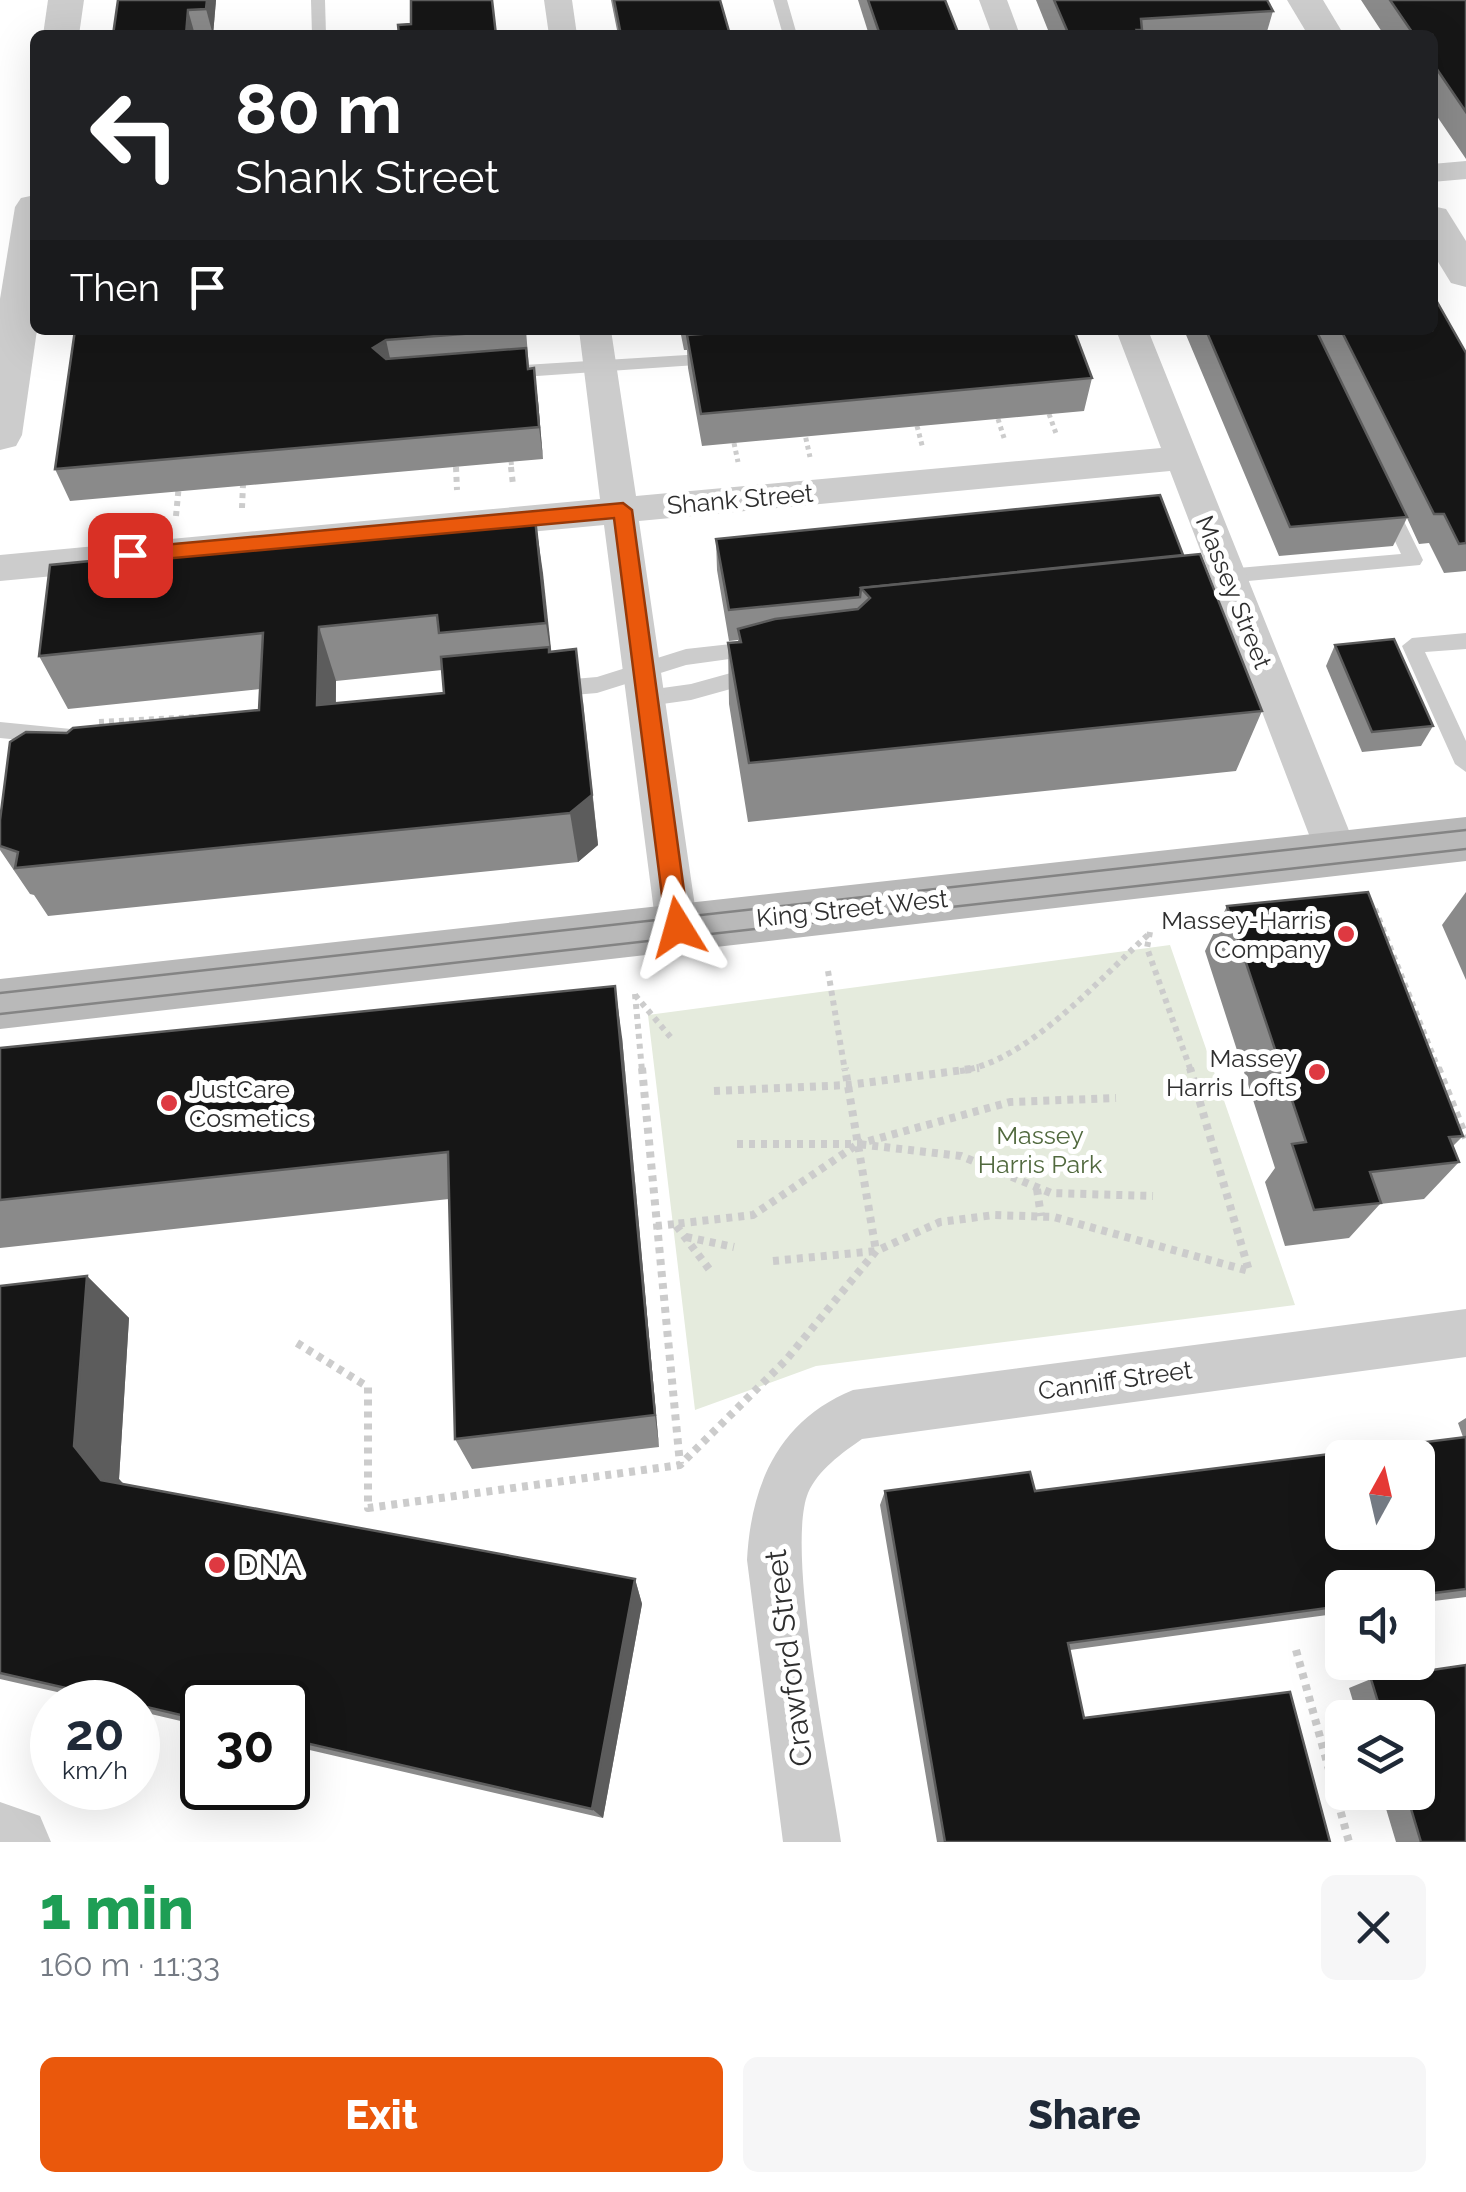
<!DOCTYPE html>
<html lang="en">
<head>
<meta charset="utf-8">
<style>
  :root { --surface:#fff; --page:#f6f6f7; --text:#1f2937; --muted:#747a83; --accent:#ea580c }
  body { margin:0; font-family:Raleway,sans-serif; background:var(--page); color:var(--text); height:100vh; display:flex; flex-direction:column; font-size:38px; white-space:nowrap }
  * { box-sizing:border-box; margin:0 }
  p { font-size:32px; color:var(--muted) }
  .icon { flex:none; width:55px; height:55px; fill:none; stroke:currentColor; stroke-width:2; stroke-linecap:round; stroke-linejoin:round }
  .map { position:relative; height:1842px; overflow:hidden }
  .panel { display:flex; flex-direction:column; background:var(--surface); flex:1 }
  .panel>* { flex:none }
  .guide { position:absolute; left:30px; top:30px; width:1408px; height:305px; border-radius:15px; box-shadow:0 10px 40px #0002; background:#202124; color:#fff; overflow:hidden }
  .needle { width:65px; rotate:8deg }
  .controls { position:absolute; left:1325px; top:1440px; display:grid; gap:20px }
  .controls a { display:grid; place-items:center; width:110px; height:110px; border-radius:15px; background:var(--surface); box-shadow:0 10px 40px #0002; font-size:50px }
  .speed { position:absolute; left:30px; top:1680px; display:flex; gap:20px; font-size:50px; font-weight:700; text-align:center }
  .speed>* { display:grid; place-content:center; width:130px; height:130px; border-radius:50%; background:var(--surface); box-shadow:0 10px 40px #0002; line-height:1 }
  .speed small { font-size:25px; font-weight:400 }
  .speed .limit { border:5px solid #111; border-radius:15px; background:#fff; color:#111 }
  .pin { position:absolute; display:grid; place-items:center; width:85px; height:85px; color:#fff; margin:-42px; border-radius:20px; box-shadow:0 5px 15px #0006 }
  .me { position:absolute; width:110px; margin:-55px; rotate:352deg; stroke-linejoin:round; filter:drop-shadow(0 0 8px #0008) }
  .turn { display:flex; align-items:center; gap:35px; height:210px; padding:0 40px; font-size:45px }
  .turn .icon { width:130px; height:130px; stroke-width:2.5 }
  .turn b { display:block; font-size:70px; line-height:85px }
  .then { display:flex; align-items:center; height:95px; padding:0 40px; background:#0003; gap:20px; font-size:38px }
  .round { display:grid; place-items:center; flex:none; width:105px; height:105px; border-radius:15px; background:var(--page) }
  .overview { display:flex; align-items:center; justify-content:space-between; height:170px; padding:0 40px }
  h1 { font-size:60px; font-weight:800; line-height:75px; color:#1e9e55 }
  .action { display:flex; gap:20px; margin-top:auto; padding:20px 40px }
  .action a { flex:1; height:115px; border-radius:15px; background:var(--accent); color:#fff; font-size:40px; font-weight:800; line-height:115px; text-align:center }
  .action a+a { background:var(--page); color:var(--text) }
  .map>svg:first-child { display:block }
</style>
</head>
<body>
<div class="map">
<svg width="1466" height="1842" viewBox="0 0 1466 1842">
  <rect width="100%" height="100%" fill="#fff"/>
  <!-- green -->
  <polygon fill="#e5ebdd" points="1170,945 1295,1305 816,1366 695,1410 648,1015"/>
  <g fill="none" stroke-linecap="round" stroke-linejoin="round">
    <!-- path-far2 -->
    <g stroke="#ccc" stroke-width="5" stroke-dasharray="4 4" stroke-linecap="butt">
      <polyline points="1049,414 1057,436"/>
      <polyline points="998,419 1005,441"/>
      <polyline points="917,426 923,449"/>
      <polyline points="804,430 810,457"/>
      <polyline points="734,443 738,462"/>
      <polyline points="511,461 512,469"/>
    </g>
    <!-- path-far1 -->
    <g stroke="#ccc" stroke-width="6" stroke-dasharray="5 5" stroke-linecap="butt">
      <polyline points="456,467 457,490"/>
      <polyline points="511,467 513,485"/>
      <polyline points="242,508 243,484"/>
      <polyline points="176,516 179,484"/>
      <polyline points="99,722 221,716"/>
      <polyline points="1375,909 1439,1071"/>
      <polyline points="1150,932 1147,948 1191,1071"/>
      <polyline points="828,971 845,1071"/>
      <polyline points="635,994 642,1071"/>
      <polyline points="635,995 673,1040"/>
      <path d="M960,1071C1028,1062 1100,978 1150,933"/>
    </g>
    <!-- path -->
    <g stroke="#ccc" stroke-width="8" stroke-dasharray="6 6" stroke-linecap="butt">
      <polyline points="642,1068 680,1464"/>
      <polyline points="1438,1068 1466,1138"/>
      <polyline points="714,1091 848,1085 979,1068"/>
      <polyline points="737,1144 858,1144 1010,1102 1116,1098"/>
      <polyline points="1037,1189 1041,1216"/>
      <polyline points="656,1226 675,1224"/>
      <polyline points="686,1237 734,1247"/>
      <polyline points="773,1261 876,1251 845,1068"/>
      <polyline points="709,1269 675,1224 753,1215 858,1144 961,1156 1051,1193 1153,1196"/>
      <polyline points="297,1343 368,1387 368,1508 680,1465 786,1360 876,1251 940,1222 994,1215 1054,1217 1249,1271 1190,1068"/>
      <polyline points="1296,1650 1349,1842"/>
    </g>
    <!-- service -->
    <g fill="#ccc" fill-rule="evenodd">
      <polygon points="311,0 325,0 326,35 312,35"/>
      <polygon points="773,0 787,0 797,35 783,35"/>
      <polygon points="719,353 725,355 725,363 507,378 498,372 507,366"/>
      <polygon points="1387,498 1396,505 1423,560 1420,565 1227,583 1217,576 1227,569 1401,554 1378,505"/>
      <polygon points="1466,633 1466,649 1425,652 1466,741 1466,772 1455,764 1402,646 1412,638"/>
      <polygon points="758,641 768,649 765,654 686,665 597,693 550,697 540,689 550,681 597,677 686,649"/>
      <polygon points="756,666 763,668 766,674 763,680 691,700 648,706 638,698 648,690 691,684"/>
      <polygon points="0,722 71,729 81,737 71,745 0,738"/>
    </g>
    <!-- minor -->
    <g fill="#ccc" fill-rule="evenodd">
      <polygon points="544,0 572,0 577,35 549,35"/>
      <polygon points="979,0 1007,0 1020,35 992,35"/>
      <polygon points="1466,161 1466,179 1432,182 1432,164"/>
      <polygon points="579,330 611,330 636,496 1161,448 1116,330 1148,330 1358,853 1352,865 1337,870 1322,865 1316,853 1170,471 639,521 698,927 692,940 677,945 662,940 656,927 604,525 0,581 0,555 600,499"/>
      <path d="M1466,1309V1357L862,1439C842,1453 818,1470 808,1493C785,1550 831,1771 841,1842H783L747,1560C751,1484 779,1420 853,1390Z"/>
    </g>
    <!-- tertiary -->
    <g fill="#ccc" fill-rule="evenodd">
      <polygon points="48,0 84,0 79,35 43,35"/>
      <polygon points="1287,0 1323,0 1344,35 1308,35"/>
      <polygon points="35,195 37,330 22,435 16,446 0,450 0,299 15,207 21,198"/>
      <polygon points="1432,206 1446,209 1466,241 1466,287 1451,283 1432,252"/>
      <polygon points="0,1802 40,1816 51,1842 0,1842"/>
    </g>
    <!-- secondary -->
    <polygon fill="#b9b9b9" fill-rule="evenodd" points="1466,817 1466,861 0,1029 0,979"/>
    <!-- tram -->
    <g stroke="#848484" stroke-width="2.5">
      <polyline points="0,993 1466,830"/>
      <polyline points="0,1014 1466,849"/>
    </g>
  </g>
  <!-- wall -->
  <g fill="#8a8a8a" fill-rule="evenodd">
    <polygon points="118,0 216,0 213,35 113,35"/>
    <polygon points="611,0 720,0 730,35 618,35"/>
    <polygon points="858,0 945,0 959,35 869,35"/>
    <polygon points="1036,0 1267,0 1273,11 1266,35 1050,35"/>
    <polygon points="1361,0 1466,0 1466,159 1432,109 1432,35 1384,35"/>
    <polygon points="75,330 526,330 529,369 538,401 543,459 70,501 55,469"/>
    <polygon points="680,330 1074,330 1092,378 1084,411 702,446 688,368 687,350 684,350"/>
    <polygon points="1184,330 1432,330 1466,353 1466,571 1444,573 1429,543 1419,544 1407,518 1393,546 1279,556"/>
    <path d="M535,518L551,652L583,702L598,845L578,862L48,916L34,895L30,894L0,850V820L259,710L260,689L68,709L39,656ZM442,670L444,693L336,703V681Z"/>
    <polygon points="716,539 1183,555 1262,711 1236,771 748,822 729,704 728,643 738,642 738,640 729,641 717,570"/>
    <polygon points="1335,645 1433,726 1421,746 1362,752 1326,666"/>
    <polygon points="1466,892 1466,980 1442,925"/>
    <polygon points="1227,906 1463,1136 1453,1146 1459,1162 1424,1199 1380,1204 1349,1238 1285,1246 1265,1182 1275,1168 1205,951"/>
    <polygon points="622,1037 659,1447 472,1469 455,1439 449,1199 0,1248 0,1048"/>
    <polygon points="87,1276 129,1318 119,1479 124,1484 635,1579 642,1604 603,1818 288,1745 288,1702 202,1702 202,1726 138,1711 138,1702 101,1702 0,1679 0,1286"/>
    <polygon points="1466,1418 1466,1597 1418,1603 1418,1588 1342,1588 1342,1613 1070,1650 1084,1718 1330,1842 937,1842 880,1505 885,1491 1035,1491 1463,1437 1458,1423"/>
    <polygon points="1466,1665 1466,1842 1396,1842 1381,1792 1418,1792 1418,1718 1358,1718 1349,1688 1371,1679"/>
  </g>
  <!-- shaded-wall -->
  <g fill="#5c5c5c">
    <polygon points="207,0 216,0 213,35 206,9"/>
    <polygon points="188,10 195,35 186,35"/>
    <polygon points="386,340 393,372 373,348"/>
    <polygon points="534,368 538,401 543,459 539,427"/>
    <polygon points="535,518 543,573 554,677 546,623"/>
    <polygon points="319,627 336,681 335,757 317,705"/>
    <polygon points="576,649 598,845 578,862 570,813"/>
    <polygon points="615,986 622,1037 659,1447 655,1415"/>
    <polygon points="87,1276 129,1318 119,1479 145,1511 101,1480 74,1446"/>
    <polygon points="635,1579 642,1604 603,1818 592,1809"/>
  </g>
  <!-- building -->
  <g fill="#161616" stroke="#5c5c5c" stroke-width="2.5" fill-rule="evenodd">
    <polygon points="118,0 207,0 206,9 188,10 186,35 113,35"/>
    <polygon points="411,0 492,0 496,35 399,35 398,25 411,24"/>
    <polygon points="614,0 720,0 730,35 621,35"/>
    <polygon points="868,0 945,0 959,35 880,35"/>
    <polygon points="1054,0 1267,0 1273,11 1141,19 1142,30 1137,30 1140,35 1069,35"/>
    <polygon points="1390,0 1466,0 1466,112 1432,62 1432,35 1414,35"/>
    <polygon points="1432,293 1466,353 1466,543 1459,544 1444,514 1434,514 1341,330 1432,330"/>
    <polygon points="75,330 513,330 386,340 373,348 386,359 526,348 528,369 534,368 539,427 55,469"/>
    <polygon points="756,330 1074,330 1092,378 701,414 687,335"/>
    <polygon points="1206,330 1316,330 1407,517 1290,527"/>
    <polygon points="1160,495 1183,555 861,588 860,597 729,610 716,539"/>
    <polygon points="535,518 546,623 439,633 437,615 319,627 317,705 444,693 441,657 549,647 549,652 576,649 592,795 570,813 15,868 18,852 0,846 0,820 10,742 26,732 67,733 73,728 259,710 263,633 39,656 50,565"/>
    <polygon points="1200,554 1262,711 749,763 728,643 741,642 738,629 775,619 858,609 870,598 861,588"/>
    <polygon points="1394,639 1433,726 1372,732 1335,645"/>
    <polygon points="1368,892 1463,1136 1449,1137 1459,1162 1370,1172 1381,1203 1314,1210 1292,1144 1306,1142 1227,906"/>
    <polygon points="615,986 655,1415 455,1439 448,1152 0,1200 0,1048"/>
    <polygon points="87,1276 74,1446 101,1480 635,1579 592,1809 288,1739 288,1702 202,1702 202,1720 138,1705 138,1702 127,1702 0,1673 0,1286"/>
    <path d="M1466,1437V1589L1418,1595V1588H1342V1606L1068,1643L1084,1718L1290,1692L1330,1842H945L885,1491L1030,1472L1035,1491ZM1342,1458H1418V1532H1342Z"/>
    <polygon points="1466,1665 1466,1842 1421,1842 1406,1792 1418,1792 1418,1718 1383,1718 1371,1679"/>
  </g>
  <!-- route -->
  <polygon fill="#ea580c" stroke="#983908" stroke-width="2.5" points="623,503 632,510 689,927 678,937 666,927 614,518 130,562 120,555 130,548"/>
  <!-- markers -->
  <g fill="#de3941" stroke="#fff" stroke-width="4">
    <circle cx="1346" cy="934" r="10"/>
    <circle cx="1317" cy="1072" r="10"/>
    <circle cx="169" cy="1103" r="10"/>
    <circle cx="217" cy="1565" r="10"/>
  </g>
  <g text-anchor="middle" stroke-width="10" stroke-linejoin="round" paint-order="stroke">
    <!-- street labels -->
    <g font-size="25" fill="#2f2f2f" stroke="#fff">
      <text transform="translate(740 499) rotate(-5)" y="9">Shank Street</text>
      <text transform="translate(1234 592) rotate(68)" y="9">Massey Street</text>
      <text transform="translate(852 908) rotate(-6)" y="9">King Street West</text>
      <text transform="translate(1115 1380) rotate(-8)" y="9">Canniff Street</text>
    </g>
    <!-- poi labels -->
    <g font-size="25" fill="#2f2f2f" stroke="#fff" text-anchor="end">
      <text x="1326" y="929">Massey-Harris<tspan x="1326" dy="29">Company</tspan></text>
      <text x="1297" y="1067">Massey<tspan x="1297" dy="29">Harris Lofts</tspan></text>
      <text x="189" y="1098" text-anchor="start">JustCare<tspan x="189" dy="29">Cosmetics</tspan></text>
    </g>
    <!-- park labels -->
    <g font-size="25" fill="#51693e" stroke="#fff">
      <text x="1040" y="1144">Massey<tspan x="1040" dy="29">Harris Park</tspan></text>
    </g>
    <!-- near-poi labels -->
    <g font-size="30" fill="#2f2f2f" stroke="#fff" text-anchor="start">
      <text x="237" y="1575">DNA</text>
    </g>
    <!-- near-street labels -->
    <g font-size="30" fill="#2f2f2f" stroke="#fff">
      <text transform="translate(789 1658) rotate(-97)" y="10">Crawford Street</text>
    </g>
  </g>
</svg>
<div class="controls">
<a><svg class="needle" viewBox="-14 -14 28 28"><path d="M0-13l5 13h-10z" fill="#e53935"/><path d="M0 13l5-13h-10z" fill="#747a83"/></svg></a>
<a><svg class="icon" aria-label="sound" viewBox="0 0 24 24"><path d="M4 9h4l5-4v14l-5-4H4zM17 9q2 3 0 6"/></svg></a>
<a><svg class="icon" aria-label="layers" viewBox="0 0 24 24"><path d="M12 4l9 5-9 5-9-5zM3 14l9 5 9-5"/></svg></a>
</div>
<div class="speed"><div>20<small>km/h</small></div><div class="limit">30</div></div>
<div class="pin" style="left:130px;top:555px;background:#d93025"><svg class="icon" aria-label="arrive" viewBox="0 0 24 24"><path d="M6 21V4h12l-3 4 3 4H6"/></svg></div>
<svg class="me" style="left:678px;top:927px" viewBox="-20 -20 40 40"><path d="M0-17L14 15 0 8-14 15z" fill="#ea580c" stroke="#fff" stroke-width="4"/></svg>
<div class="guide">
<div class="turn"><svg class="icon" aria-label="left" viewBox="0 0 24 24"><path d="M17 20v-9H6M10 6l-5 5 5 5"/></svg><div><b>80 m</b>Shank Street</div></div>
<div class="then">Then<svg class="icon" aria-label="arrive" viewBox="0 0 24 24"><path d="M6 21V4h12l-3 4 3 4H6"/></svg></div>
</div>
</div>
<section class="panel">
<div class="overview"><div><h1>1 min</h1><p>160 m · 11:33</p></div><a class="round"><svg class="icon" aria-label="close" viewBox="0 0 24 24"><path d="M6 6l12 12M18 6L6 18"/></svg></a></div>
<div class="action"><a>Exit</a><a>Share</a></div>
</section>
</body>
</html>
